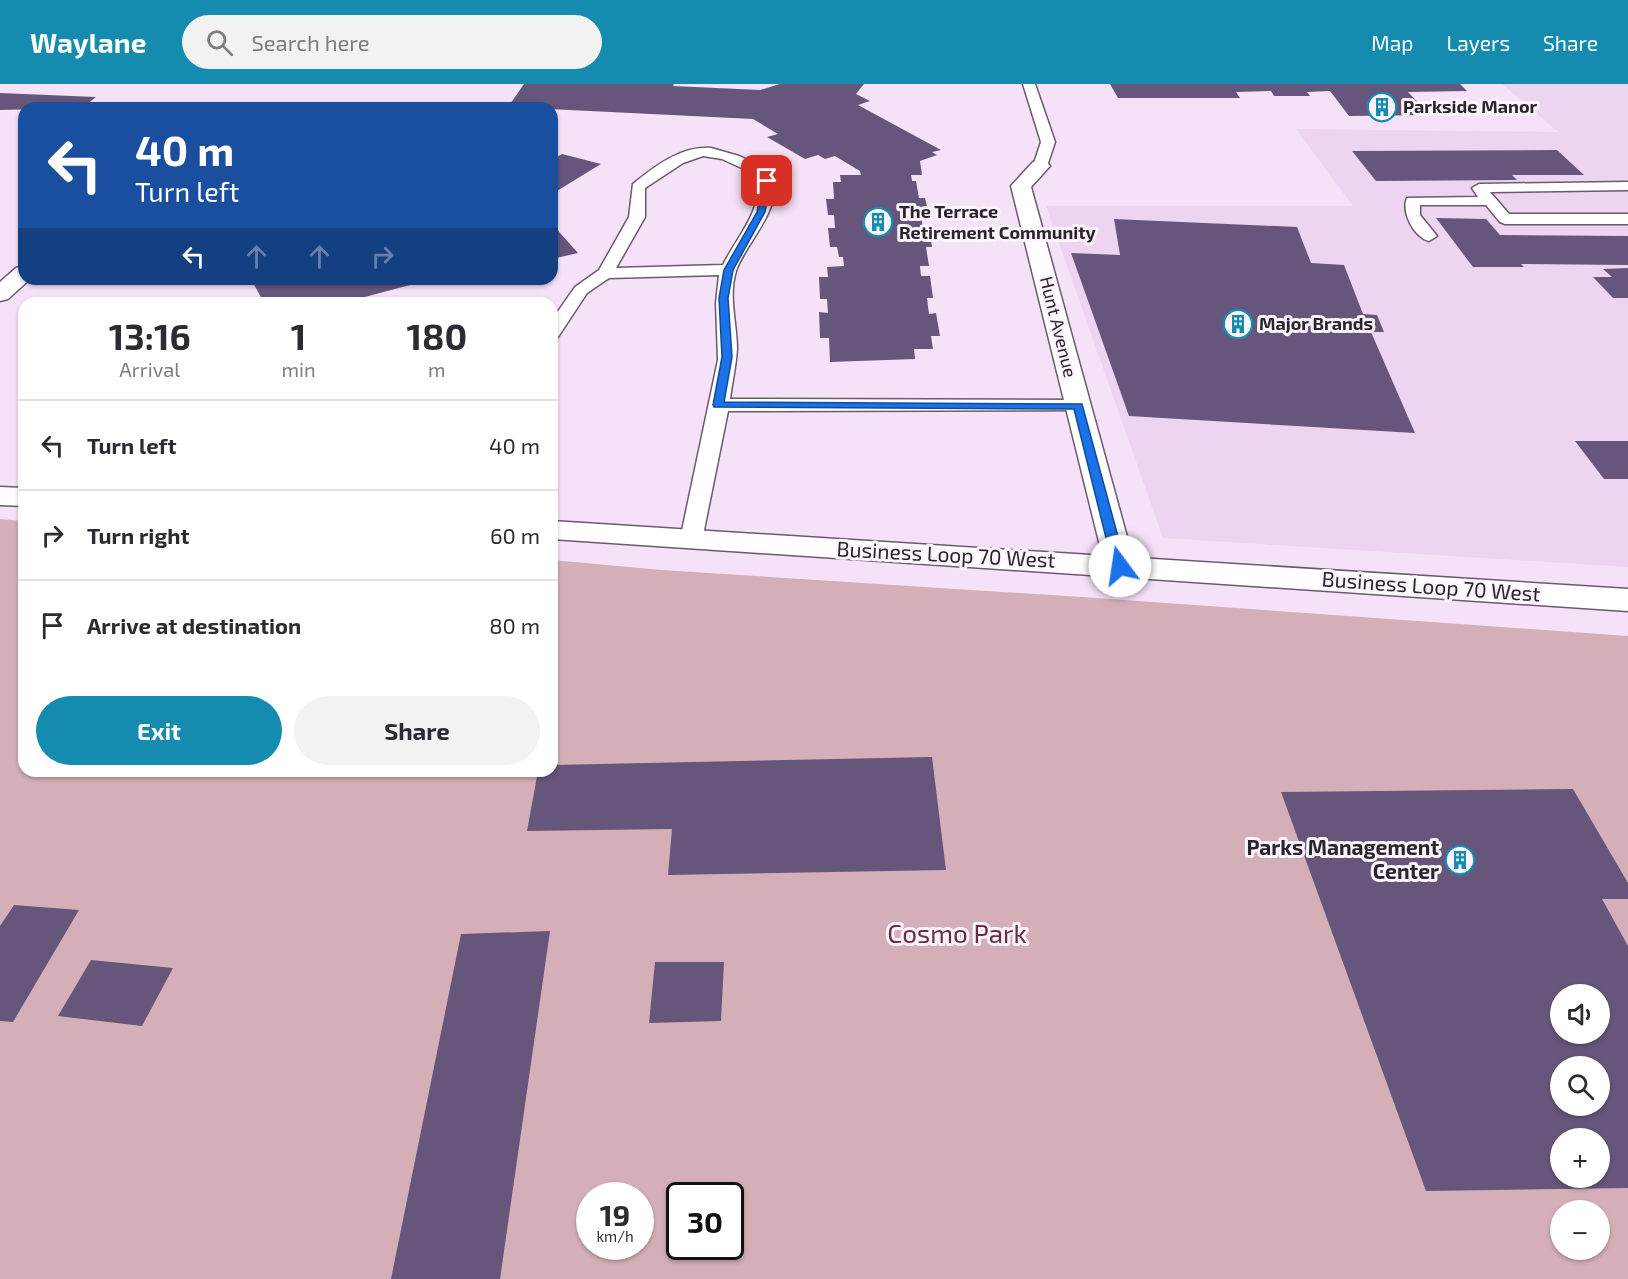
<!DOCTYPE html>
<html lang="en">
<head>
<meta charset="utf-8">
<style>
  :root { --surface:#fff; --page:#f2f2f3; --text:#2b2b33; --muted:#7c7c81; --line:#e1e1e2; --accent:#158caf }
  body { margin:0; font-family:"Exo 2",sans-serif; background:var(--page); color:var(--text); height:100vh; display:flex; flex-direction:column; font-size:22px; white-space:nowrap }
  * { box-sizing:border-box; margin:0 }
  p { font-size:20px; color:var(--muted) }
  .icon { flex:none; width:33px; height:33px; fill:none; stroke:currentColor; stroke-width:2; stroke-linecap:round; stroke-linejoin:round }
  .map { position:relative; flex:1; overflow:hidden }
  .side { position:absolute; left:18px; top:213px; width:540px; height:480px; display:flex; flex-direction:column; background:var(--surface); border-radius:18px; box-shadow:0 2px 4px #0004 }
  .side>* { flex:none }
  .guide { position:absolute; left:18px; top:18px; width:540px; height:183px; border-radius:18px; box-shadow:0 2px 4px #0004; background:#1a4fa0; color:#fff; overflow:hidden }
  .fabs { position:absolute; left:1550px; top:900px; display:grid; gap:12px }
  .fabs a { display:grid; place-items:center; width:60px; height:60px; border-radius:50%; background:var(--surface); box-shadow:0 2px 4px #0004; font-size:30px }
  .speed { position:absolute; left:576px; top:1098px; display:flex; gap:12px; font-size:30px; font-weight:700; text-align:center }
  .speed>* { display:grid; place-content:center; width:78px; height:78px; border-radius:50%; background:var(--surface); box-shadow:0 2px 4px #0004; line-height:1 }
  .speed small { font-size:15px; font-weight:400 }
  .speed .limit { border:3px solid #111; border-radius:9px; background:#fff; color:#111 }
  .pin { position:absolute; display:grid; place-items:center; width:51px; height:51px; color:#fff; margin:-26px; border-radius:12px; box-shadow:0 3px 9px #0006 }
  .me { position:absolute; width:66px; margin:-33px; rotate:346deg; stroke-linejoin:round; filter:drop-shadow(0 0 4px #0008) }
  .turn { display:flex; align-items:center; gap:21px; height:126px; padding:0 18px; font-size:27px }
  .turn .icon { width:78px; height:78px; stroke-width:2.5 }
  .turn b { display:block; font-size:42px; line-height:51px }
  .lanes { display:flex; align-items:center; height:57px; padding:0 18px; background:#0003; justify-content:center; gap:30px; direction:ltr }
  .lanes .off { opacity:.35 }
  .eta { display:flex; justify-content:space-evenly; align-items:center; height:102px; text-align:center }
  .eta b { font-size:36px; font-weight:700; line-height:42px }
  .primary-button { display:flex; gap:12px; margin-top:auto; padding:12px 18px }
  .primary-button a { flex:1; height:69px; border-radius:36px; background:var(--accent); color:#fff; font-size:24px; font-weight:700; line-height:69px; text-align:center }
  .primary-button a+a { background:var(--page); color:var(--text) }
  ul { padding:0; list-style:none }
  li { display:flex; align-items:center; gap:18px; height:90px; padding:0 18px; border-top:2px solid var(--line) }
  li div { flex:1 }
  li b { display:block; font-size:22px }
  li em { font-style:normal }
  header { display:flex; align-items:center; gap:36px; box-sizing:border-box; height:84px; padding:0 30px; background:var(--accent); color:#fff }
  header strong { font-size:28px }
  nav { display:flex; gap:33px; margin-inline-start:auto; font-size:21px }
  .search { width:420px; height:54px; background:var(--page); display:flex; align-items:center; gap:15px; box-sizing:border-box; padding:0 21px; border-radius:33px; color:var(--muted); font-size:22px }
  .map>svg:first-child { display:block }
</style>
</head>
<body>
<header>
<strong>Waylane</strong>
<div class="search"><svg class="icon" aria-label="search" viewBox="0 0 24 24"><circle cx="10" cy="10" r="6"/><path d="M15 15l6 6"/></svg>Search here</div>
<nav><a>Map</a><a>Layers</a><a>Share</a></nav>
</header>
<div class="map">
<svg width="1628" height="1195" viewBox="0 0 1628 1195">
  <rect width="100%" height="100%" fill="#f6e2f8"/>
  <!-- built -->
  <polygon fill="#edd4f0" points="1502,0 1628,0 1628,483 1163,454 1046,122 1353,122 1296,45 1558,48"/>
  <!-- green -->
  <path fill="#d5afb8" fill-rule="evenodd" d="M0,435L24,437V687H552V476L662,486L1082,513L1628,552V1195H0ZM1560,910H1599V950H1560ZM1560,982H1599V1022H1560ZM1560,1054H1599V1094H1560ZM590,1112H640V1162H590ZM680,1112H730V1162H680ZM1560,1126H1599V1166H1560Z"/>
  <!-- building -->
  <g fill="#66567c" fill-rule="evenodd">
    <polygon points="524,0 674,0 673,2 760,6 780,0 864,0 856,10 870,17 858,21 941,66 932,68 937,71 920,77 922,91 911,91 912,97 916,97 919,114 925,114 929,131 921,131 923,145 929,145 932,163 926,163 929,182 920,182 921,192 930,192 933,214 927,214 929,230 936,229 940,252 931,252 933,265 914,265 915,275 830,278 829,254 820,254 819,228 828,229 827,215 820,215 819,193 828,193 827,183 844,182 843,173 839,173 837,163 830,163 828,144 835,144 834,131 828,131 826,115 834,115 833,98 841,98 840,91 861,91 860,87 835,72 825,75 818,71 805,75 767,53 778,50 753,35 508,23"/>
    <polygon points="1110,0 1460,0 1467,7 1408,8 1430,31 1349,32 1330,7 1307,8 1310,12 1274,12 1271,7 1236,8 1240,14 1118,14"/>
    <polygon points="0,9 96,13 82,24 0,26"/>
    <polygon points="1557,66 1584,91 1512,91 1517,96 1376,97 1352,67"/>
    <polygon points="562,70 601,80 552,110 552,76"/>
    <polygon points="1436,134 1486,135 1500,151 1628,152 1628,181 1521,180 1524,183 1473,183"/>
    <polygon points="1114,135 1297,143 1311,179 1344,181 1363,230 1377,231 1384,248 1371,248 1415,349 1129,332 1071,169 1120,171"/>
    <polygon points="552,140 578,169 552,175"/>
    <polygon points="1628,184 1628,214 1613,214 1593,193 1612,193 1603,185"/>
    <polygon points="251,195 307,195 310,200 331,195 429,196 342,219 264,219"/>
    <polygon points="1575,357 1628,357 1628,395 1604,395"/>
    <polygon points="932,673 946,786 668,791 672,745 527,747 538,687 552,687 552,681"/>
    <path d="M1573,705L1628,799V815H1602L1628,862V1104L1426,1107L1281,708ZM1560,910H1599V950H1560ZM1560,982H1599V1022H1560ZM1560,1054H1599V1094H1560Z"/>
    <polygon points="14,821 79,826 13,938 0,937 0,842"/>
    <polygon points="550,847 500,1195 391,1195 461,850"/>
    <polygon points="91,876 173,884 142,942 58,932"/>
    <polygon points="655,878 724,878 721,937 649,939"/>
  </g>
  <g fill="none" stroke-linecap="round" stroke-linejoin="round">
    <!-- lane casing -->
    <g stroke="#6b5a6d" stroke-width="3">
      <g id="lane">
        <polygon points="1023,0 1035,0 1055,58 1047,82 1040,86 1033,82 1041,58"/>
        <path d="M711,64L739,72L769,86C789,120 746,157 736,187C728,213 737,239 737,265C736,282 732,299 730,315L1078,316L1085,318L1087,322L1085,326L728,327L702,456L699,461L691,463L683,461L680,456L718,276L716,219L719,191L609,194L587,209L558,253L552,254V236L575,203L599,186L629,133L633,100C655,82 681,62 711,64ZM703,72L722,75L757,91C764,126 737,152 723,181L616,184L645,133V104L683,79Z"/>
        <path d="M1628,98V106L1490,108L1509,130H1628V140H1505L1500,138L1486,121H1420V131L1437,152L1429,157C1414,153 1401,128 1407,114L1478,113L1472,104L1479,100Z"/>
      </g>
    </g>
    <!-- street casing -->
    <g stroke="#6b5a6d" stroke-width="3">
      <g id="street">
        <polygon points="1040,76 1047,78 1050,82 1031,103 1135,482 1131,489 1120,492 1109,489 1105,482 1011,102 1033,78"/>
        <polygon points="24,182 24,195 30,195 8,215 0,217 0,198 16,184"/>
      </g>
    </g>
    <!-- secondary casing -->
    <g stroke="#6b5a6d" stroke-width="3">
      <g id="secondary">
        <polygon points="0,403 24,404 24,422 0,421"/>
        <polygon points="552,437 1628,505 1628,527 552,455"/>
      </g>
    </g>
    <!-- lane -->
    <use href="#lane" fill="#fff" fill-rule="evenodd"/>
    <!-- street -->
    <use href="#street" fill="#fff" fill-rule="evenodd"/>
    <!-- secondary -->
    <use href="#secondary" fill="#fff" fill-rule="evenodd"/>
  </g>
  <!-- route -->
  <polygon fill="#1a73e8" stroke="#114b97" stroke-width="1.5" points="767,94 771,97 765,128 733,186 728,214 732,273 724,318 1082,320 1126,482 1124,485 1115,485 1113,482 1074,325 714,323 713,321 722,273 719,214 724,186 757,128 763,97"/>
  <!-- icons -->
  <defs>
    <g id="building-ring" transform="scale(1.5)"><circle r="9.5" fill="#fcf4fd" stroke="#158caf" stroke-width="1.5"/><path d="M-4-6H4V6H1V3H-1V6H-4ZM-2.5-4.3h1.7v1.8h-1.7ZM.8-4.3h1.7v1.8H.8ZM-2.5-1h1.7V.8h-1.7ZM.8-1h1.7V.8H.8Z" fill="#158caf"/></g>
  </defs>
  <g fill-rule="evenodd">
    <use href="#building-ring" x="1382" y="23"/>
    <use href="#building-ring" x="878" y="138"/>
    <use href="#building-ring" x="1238" y="240"/>
    <use href="#building-ring" x="1460" y="776"/>
  </g>
  <g text-anchor="middle" stroke-width="6" stroke-linejoin="round" paint-order="stroke">
    <!-- far-poi labels -->
    <g font-size="18" font-weight="bold" fill="#2b242c" stroke="#fcf4fd" text-anchor="start">
      <text x="1403" y="29">Parkside Manor</text>
      <text x="899" y="134">The Terrace<tspan x="899" dy="21">Retirement Community</tspan></text>
      <text x="1259" y="246">Major Brands</text>
    </g>
    <!-- far-street labels -->
    <g font-size="18" fill="#2b242c" stroke="#fcf4fd">
      <text transform="translate(1058 243) rotate(76)" y="6">Hunt Avenue</text>
    </g>
    <!-- street labels -->
    <g font-size="21" fill="#2b242c" stroke="#fcf4fd">
      <text transform="translate(946 471) rotate(3)" y="7">Business Loop 70 West</text>
      <text transform="translate(1431 503) rotate(4)" y="7">Business Loop 70 West</text>
    </g>
    <!-- poi labels -->
    <g font-size="21" font-weight="bold" fill="#2b242c" stroke="#fcf4fd" text-anchor="end">
      <text x="1439" y="771">Parks Management<tspan x="1439" dy="24">Center</tspan></text>
    </g>
    <!-- near-park labels -->
    <g font-size="26" fill="#6b2b40" stroke="#fcf4fd">
      <text x="957" y="859">Cosmo Park</text>
    </g>
  </g>
</svg>
<div class="fabs">
<a><svg class="icon" aria-label="sound" viewBox="0 0 24 24"><path d="M4 9h4l5-4v14l-5-4H4zM17 9q2 3 0 6"/></svg></a>
<a><svg class="icon" aria-label="search" viewBox="0 0 24 24"><circle cx="10" cy="10" r="6"/><path d="M15 15l6 6"/></svg></a>
<a>+</a>
<a>−</a>
</div>
<div class="speed"><div>19<small>km/h</small></div><div class="limit">30</div></div>
<div class="pin" style="left:767px;top:97px;background:#d93025"><svg class="icon" aria-label="arrive" viewBox="0 0 24 24"><path d="M6 21V4h12l-3 4 3 4H6"/></svg></div>
<svg class="me" style="left:1120px;top:482px" viewBox="-20 -20 40 40"><circle r="19" fill="#fff"/><path d="M0-13L10 11 0 6-10 11z" fill="#1a73e8"/></svg>
<div class="guide">
<div class="turn"><svg class="icon" aria-label="left" viewBox="0 0 24 24"><path d="M17 20v-9H6M10 6l-5 5 5 5"/></svg><div><b>40 m</b>Turn left</div></div>
<div class="lanes"><svg class="icon" aria-label="left" viewBox="0 0 24 24"><path d="M17 20v-9H6M10 6l-5 5 5 5"/></svg><svg class="icon off" aria-label="ahead" viewBox="0 0 24 24"><path d="M12 20V5M6 11l6-6 6 6"/></svg><svg class="icon off" aria-label="ahead" viewBox="0 0 24 24"><path d="M12 20V5M6 11l6-6 6 6"/></svg><svg class="icon off" aria-label="right" viewBox="0 0 24 24"><path d="M7 20v-9h11M14 6l5 5-5 5"/></svg></div>
</div>
<section class="side">
<div class="eta">
<div><b>13:16</b><p>Arrival</p></div>
<div><b>1</b><p>min</p></div>
<div><b>180</b><p>m</p></div>
</div>
<ul>
<li><svg class="icon" aria-label="left" viewBox="0 0 24 24"><path d="M17 20v-9H6M10 6l-5 5 5 5"/></svg><div><b>Turn left</b></div><em>40 m</em></li>
<li><svg class="icon" aria-label="right" viewBox="0 0 24 24"><path d="M7 20v-9h11M14 6l5 5-5 5"/></svg><div><b>Turn right</b></div><em>60 m</em></li>
<li><svg class="icon" aria-label="arrive" viewBox="0 0 24 24"><path d="M6 21V4h12l-3 4 3 4H6"/></svg><div><b>Arrive at destination</b></div><em>80 m</em></li>
</ul>
<div class="primary-button"><a>Exit</a><a>Share</a></div>
</section>
</div>
</body>
</html>
